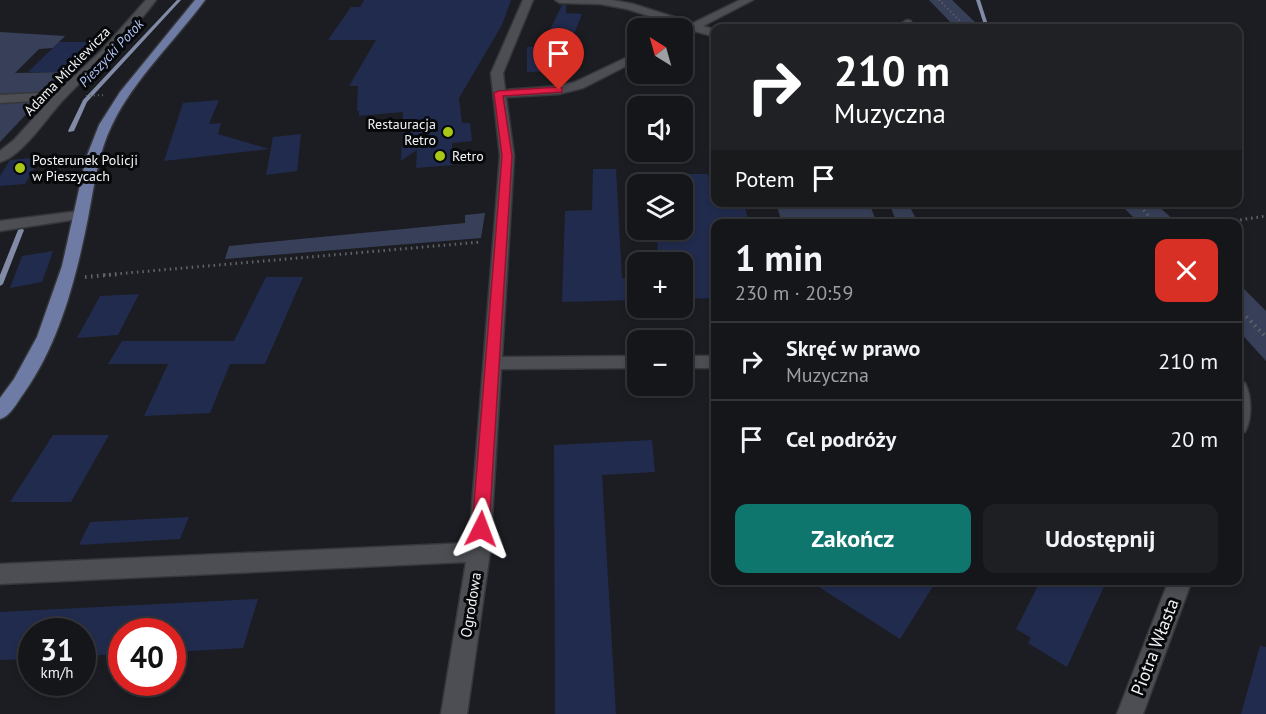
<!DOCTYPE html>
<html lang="pl">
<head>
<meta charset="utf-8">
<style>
  :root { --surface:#15161a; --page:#1e1f23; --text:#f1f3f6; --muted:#9d9fa2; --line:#343539; --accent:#0f766e }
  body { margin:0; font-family:"PT Sans",sans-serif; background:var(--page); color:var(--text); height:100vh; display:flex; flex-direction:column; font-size:22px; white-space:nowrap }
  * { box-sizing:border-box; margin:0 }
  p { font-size:20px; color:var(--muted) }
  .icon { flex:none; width:33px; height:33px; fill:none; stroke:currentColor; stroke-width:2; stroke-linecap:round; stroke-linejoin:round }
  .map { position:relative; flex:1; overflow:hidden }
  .drawer { position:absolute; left:711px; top:219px; width:531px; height:366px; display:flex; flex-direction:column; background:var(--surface); border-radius:12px; box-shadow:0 3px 9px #0003,0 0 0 2px var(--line) }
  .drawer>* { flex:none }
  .top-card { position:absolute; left:711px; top:24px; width:531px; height:183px; border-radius:12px; box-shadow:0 3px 9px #0003,0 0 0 2px var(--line); background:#202124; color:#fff; overflow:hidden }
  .needle { width:39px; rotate:323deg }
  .controls { position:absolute; left:627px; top:18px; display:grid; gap:12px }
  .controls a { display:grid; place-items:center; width:66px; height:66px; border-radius:12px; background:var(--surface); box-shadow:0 3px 9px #0003,0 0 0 2px var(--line); font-size:30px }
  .speed { position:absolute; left:18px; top:618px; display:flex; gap:12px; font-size:30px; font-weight:700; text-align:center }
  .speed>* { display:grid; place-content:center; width:78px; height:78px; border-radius:50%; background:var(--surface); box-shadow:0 3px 9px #0003,0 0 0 2px var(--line); line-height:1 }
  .speed small { font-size:15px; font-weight:400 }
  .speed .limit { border:9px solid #d22; background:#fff; color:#111 }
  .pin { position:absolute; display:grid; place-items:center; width:51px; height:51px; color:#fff; margin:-62px -26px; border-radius:50% 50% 50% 0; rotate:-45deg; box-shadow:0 0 6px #0007 }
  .pin .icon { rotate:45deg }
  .me { position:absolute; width:66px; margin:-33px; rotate:3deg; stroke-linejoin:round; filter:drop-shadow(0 0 4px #0008) }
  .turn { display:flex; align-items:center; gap:21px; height:126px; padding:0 24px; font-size:27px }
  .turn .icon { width:78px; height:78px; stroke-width:2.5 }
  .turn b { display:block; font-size:42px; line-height:51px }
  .then { display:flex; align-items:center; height:57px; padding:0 24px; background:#0003; gap:12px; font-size:22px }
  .round { display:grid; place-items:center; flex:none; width:63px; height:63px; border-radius:12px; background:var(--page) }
  .summary { display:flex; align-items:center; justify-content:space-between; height:102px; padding:0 24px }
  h1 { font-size:36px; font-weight:800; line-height:45px }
  .cta { display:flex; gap:12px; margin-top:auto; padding:12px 24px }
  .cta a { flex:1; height:69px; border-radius:12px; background:var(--accent); color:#fff; font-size:24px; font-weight:800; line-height:69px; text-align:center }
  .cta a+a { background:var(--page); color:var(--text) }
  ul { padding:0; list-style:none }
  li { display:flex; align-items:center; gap:18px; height:78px; padding:0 24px; border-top:2px solid var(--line) }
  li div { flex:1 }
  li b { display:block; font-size:22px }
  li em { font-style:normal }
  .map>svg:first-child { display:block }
</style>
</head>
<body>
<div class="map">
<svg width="1266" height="714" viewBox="0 0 1266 714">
  <rect width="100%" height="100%" fill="#1c1d22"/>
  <!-- green -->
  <g fill="#384059">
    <polygon points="929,0 952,0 981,28 956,28"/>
    <polygon points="0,32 65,36 53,48 39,49 15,73 66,72 0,142"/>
    <polygon points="776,203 869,203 877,223 782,223"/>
    <polygon points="889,203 908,203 918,223 897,223"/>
    <polygon points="1119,203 1155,203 1177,223 1139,223"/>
    <polygon points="485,213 481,238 225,259 229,246 465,223 465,215"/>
    <polygon points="1238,283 1266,311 1266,361 1238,330"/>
  </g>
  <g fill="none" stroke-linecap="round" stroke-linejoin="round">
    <!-- stream -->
    <g fill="#818ba6" fill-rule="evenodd">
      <polygon points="177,0 181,0 87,102 74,131 69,132 68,131 83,100"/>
      <polygon points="976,0 980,0 989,28 985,28"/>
      <polygon points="21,228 24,230 3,284 0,286 0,275 18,230"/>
    </g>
  </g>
  <!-- building -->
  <g fill="#212b4d">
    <polygon points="364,0 511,0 502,25 459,98 462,123 470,123 472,141 452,143 453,165 416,168 417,150 401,161 403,112 359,116 359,111 357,111 358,86 349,86 376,40 328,40 351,7 360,7"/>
    <polygon points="562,5 566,5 566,13 582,14 574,34 566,33 565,71 527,72 527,47 542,46"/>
    <polygon points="59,42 95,42 66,72 28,72"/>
    <polygon points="219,100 209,124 221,123 218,134 269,149 164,161 183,103"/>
    <polygon points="301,134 297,171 266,175 273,137"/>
    <polygon points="41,157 25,184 0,186 0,176 10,160"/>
    <polygon points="593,169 616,169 622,278 638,278 638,300 562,302 565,211 592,210"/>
    <polygon points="681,174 708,174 710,182 716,182 716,202 744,202 749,224 716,224 716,298 682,299 682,262 659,262 656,230 682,230 682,208 686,208"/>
    <polygon points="53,251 42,282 10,288 22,256"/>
    <polygon points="266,277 303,277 265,364 230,364 210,413 144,416 168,364 108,364 122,341 234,341"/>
    <polygon points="139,294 118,335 77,338 100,296"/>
    <polygon points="53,435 109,435 71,502 10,502"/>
    <polygon points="652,440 655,472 602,475 616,714 555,714 554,445"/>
    <polygon points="189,517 180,539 79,545 90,522"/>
    <polygon points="808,580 937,580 900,639"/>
    <polygon points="1041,580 1107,580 1067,667 1028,643 1031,638 1016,629"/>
    <polygon points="258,599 243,648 172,652 172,632 122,632 122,654 82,656 82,632 32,632 32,659 0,660 0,612"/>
    <polygon points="1260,646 1266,647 1266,714 1241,714"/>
  </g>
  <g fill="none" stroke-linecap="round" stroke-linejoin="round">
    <!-- minor casing -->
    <g stroke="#36373a" stroke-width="3">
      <g id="minor">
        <path d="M146,0H156C129,36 96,66 65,98C48,115 23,156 0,162V151L14,140L50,100L0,103V95L57,92L101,51Z"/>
        <polygon points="523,0 533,0 503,73 505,90 559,86 575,82 638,52 638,60 583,88 559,94 506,97 514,156 502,357 638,356 638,368 501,369 490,552 467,714 441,714 466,562 0,584 0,564 469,543 500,156 491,73"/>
        <polygon points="555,0 612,0 633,4 693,23 740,0 753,0 703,26 716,30 716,37 694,31 683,32 684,27 627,9 600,4 560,3"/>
        <polygon points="907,20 911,21 911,25 905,28 893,28"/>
        <polygon points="79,211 86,215 84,218 0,231 0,221"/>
        <rect x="682" y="356" width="34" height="12"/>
        <path d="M1238,381L1245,383C1252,397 1252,419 1245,432L1238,434Z"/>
        <polygon points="1169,580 1192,580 1143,714 1117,714"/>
      </g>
    </g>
    <!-- major casing -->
    <g stroke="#36373a" stroke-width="3">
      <path id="major" d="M195,0H205C175,41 134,79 112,125C98,153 94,187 88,218C76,278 60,342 24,393C17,402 11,416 0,419V398L14,379L37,337L62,266L86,158L99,125L120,92Z"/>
    </g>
    <!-- path-far2 -->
    <g stroke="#636468" stroke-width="2" stroke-dasharray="1 3" stroke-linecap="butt">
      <polyline points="939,0 967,28"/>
      <polyline points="86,96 105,95"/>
    </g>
    <!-- path-far1 -->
    <g stroke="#636468" stroke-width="3" stroke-dasharray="1.5 4" stroke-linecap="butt">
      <polyline points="1136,202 1156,224"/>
      <polyline points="1213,224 1266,216"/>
      <polyline points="104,275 481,242"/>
    </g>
    <!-- path -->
    <g stroke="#636468" stroke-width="4" stroke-dasharray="1.5 4.5" stroke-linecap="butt">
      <polyline points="85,277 120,274"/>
      <polyline points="1238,308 1266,337"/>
    </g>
    <!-- minor -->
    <use href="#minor" fill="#4c4e53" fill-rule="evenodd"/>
    <!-- major -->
    <use href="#major" fill="#6e7ca5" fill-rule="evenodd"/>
  </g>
  <!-- route -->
  <polygon fill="#e11d48" stroke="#92132f" stroke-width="1.5" points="559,87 562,88 562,92 503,96 512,156 489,529 486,534 481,536 475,534 472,529 502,156 494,93 498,91"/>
  <!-- markers -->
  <g fill="#aac718" stroke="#070809" stroke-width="2">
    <circle cx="448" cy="132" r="6"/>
    <circle cx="440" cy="156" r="6"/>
    <circle cx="20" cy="168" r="6"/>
  </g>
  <g text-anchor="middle" stroke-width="6" stroke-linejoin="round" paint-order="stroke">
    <!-- far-water labels -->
    <g font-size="14" font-style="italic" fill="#b3c4f8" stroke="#070809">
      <text transform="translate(111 53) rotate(-47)" y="5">Pieszycki Potok</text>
    </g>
    <!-- far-street labels -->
    <g font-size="14" fill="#f2f3f7" stroke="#070809">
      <text transform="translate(67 71) rotate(-46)" y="5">Adama Mickiewicza</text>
    </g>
    <!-- far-poi labels -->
    <g font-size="14" fill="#f2f3f7" stroke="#070809" text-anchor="start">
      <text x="436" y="129" text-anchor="end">Restauracja<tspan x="436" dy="16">Retro</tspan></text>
      <text x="452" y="161">Retro</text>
      <text x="32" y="165">Posterunek Policji<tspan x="32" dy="16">w Pieszycach</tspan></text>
    </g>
    <!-- street labels -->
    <g font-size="15" fill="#f2f3f7" stroke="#070809">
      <text transform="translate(471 605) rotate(-81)" y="5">Ogrodowa</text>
    </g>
    <!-- near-street labels -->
    <g font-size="18" fill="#f2f3f7" stroke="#070809">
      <text transform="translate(1155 647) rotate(-69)" y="6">Piotra Własta</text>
    </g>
  </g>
</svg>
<div class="controls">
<a><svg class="needle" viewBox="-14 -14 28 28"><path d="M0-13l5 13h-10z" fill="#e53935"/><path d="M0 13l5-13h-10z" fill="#9d9fa2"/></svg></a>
<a><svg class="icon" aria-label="sound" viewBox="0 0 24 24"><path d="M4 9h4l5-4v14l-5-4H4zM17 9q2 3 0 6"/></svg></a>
<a><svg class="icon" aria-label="layers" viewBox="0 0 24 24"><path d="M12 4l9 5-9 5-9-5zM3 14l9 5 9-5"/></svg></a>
<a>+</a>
<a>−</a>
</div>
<div class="speed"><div>31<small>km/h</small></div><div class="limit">40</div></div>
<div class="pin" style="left:559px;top:90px;background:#d93025"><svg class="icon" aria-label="arrive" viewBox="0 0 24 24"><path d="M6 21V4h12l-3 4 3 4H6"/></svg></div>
<svg class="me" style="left:481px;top:529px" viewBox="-20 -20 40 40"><path d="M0-17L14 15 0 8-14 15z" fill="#e11d48" stroke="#fff" stroke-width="4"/></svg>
<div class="top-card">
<div class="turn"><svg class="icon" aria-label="right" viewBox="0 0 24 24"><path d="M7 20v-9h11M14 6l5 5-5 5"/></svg><div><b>210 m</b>Muzyczna</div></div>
<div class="then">Potem<svg class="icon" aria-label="arrive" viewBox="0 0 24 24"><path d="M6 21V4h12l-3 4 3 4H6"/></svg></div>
</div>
<section class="drawer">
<div class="summary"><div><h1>1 min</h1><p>230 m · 20:59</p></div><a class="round" style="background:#d93025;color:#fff"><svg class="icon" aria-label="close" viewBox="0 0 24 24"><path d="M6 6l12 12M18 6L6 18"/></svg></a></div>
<ul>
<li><svg class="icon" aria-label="right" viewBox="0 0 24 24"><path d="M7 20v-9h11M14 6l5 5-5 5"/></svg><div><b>Skręć w prawo</b><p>Muzyczna</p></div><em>210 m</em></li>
<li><svg class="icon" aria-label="arrive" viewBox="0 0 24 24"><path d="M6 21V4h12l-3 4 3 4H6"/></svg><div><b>Cel podróży</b></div><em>20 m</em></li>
</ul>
<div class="cta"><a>Zakończ</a><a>Udostępnij</a></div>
</section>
</div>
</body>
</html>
